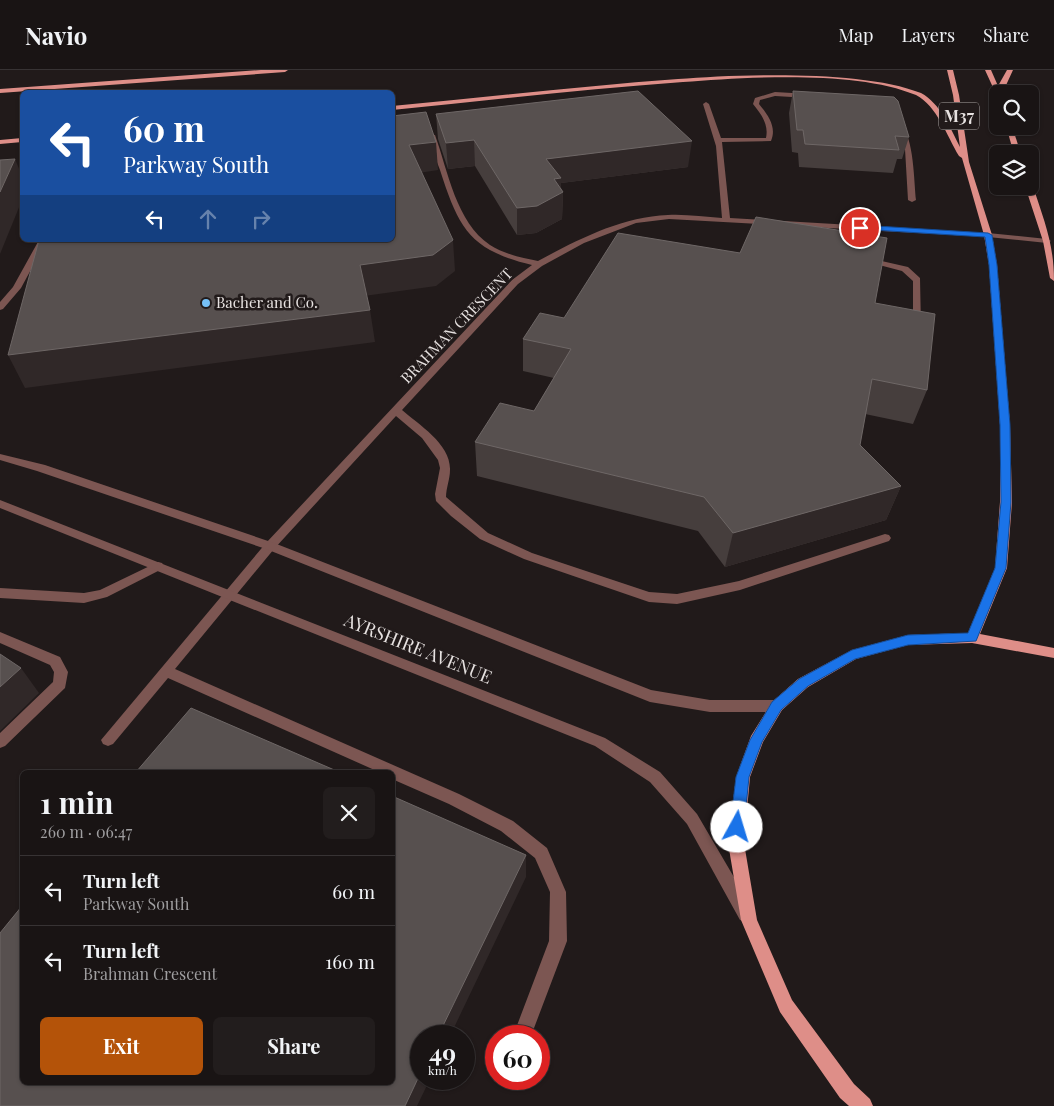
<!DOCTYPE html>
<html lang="en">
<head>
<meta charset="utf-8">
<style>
  :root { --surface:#191414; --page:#221d1d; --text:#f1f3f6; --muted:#9f9ea0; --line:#373334; --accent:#b45309 }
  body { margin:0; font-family:"Playfair Display",serif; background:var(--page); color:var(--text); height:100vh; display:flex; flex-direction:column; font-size:19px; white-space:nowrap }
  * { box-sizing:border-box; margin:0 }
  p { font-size:16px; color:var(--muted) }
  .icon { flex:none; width:28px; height:28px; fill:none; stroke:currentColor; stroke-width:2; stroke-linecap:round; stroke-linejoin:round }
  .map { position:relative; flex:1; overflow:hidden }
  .details { position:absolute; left:20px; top:700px; width:375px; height:315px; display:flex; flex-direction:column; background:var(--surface); border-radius:8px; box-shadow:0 1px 4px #0004,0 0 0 1px var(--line) }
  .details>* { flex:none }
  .hud { position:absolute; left:20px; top:20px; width:375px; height:152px; border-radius:8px; box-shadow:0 1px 4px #0004,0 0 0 1px var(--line); background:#1a4fa0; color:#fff; overflow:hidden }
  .buttons { position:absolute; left:989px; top:15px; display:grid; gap:10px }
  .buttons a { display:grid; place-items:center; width:50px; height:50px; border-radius:8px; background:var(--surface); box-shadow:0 1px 4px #0004,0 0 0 1px var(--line); font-size:25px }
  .speed { position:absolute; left:410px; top:955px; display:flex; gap:10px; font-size:25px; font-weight:700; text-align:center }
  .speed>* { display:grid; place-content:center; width:65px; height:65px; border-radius:50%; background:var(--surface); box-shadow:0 1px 4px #0004,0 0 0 1px var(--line); line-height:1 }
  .speed small { font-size:12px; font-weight:400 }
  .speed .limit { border:8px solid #d22; background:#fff; color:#111 }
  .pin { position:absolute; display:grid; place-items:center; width:42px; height:42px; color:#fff; margin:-21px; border:2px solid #fff; border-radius:50%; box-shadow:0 1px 5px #0007 }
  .me { position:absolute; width:55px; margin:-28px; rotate:6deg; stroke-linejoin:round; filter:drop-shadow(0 0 4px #0008) }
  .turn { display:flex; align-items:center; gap:18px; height:105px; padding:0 20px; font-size:22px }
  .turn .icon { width:65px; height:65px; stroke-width:2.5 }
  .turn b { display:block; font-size:35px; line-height:42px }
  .lanes { display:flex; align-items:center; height:48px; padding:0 20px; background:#0003; justify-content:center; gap:25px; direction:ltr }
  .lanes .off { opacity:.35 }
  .round { display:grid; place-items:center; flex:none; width:52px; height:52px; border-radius:8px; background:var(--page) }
  .overview { display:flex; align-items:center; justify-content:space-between; height:85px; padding:0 20px }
  h1 { font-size:30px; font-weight:700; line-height:38px }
  .cta { display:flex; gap:10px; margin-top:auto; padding:10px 20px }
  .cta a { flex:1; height:58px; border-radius:8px; background:var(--accent); color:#fff; font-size:20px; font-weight:700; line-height:58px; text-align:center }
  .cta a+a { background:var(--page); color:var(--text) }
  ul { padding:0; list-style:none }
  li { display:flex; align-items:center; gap:15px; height:70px; padding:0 20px; border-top:1px solid var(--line) }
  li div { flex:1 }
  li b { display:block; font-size:19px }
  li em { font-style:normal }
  header { display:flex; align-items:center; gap:30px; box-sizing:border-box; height:70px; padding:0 25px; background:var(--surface); border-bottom:1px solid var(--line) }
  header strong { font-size:24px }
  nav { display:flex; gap:28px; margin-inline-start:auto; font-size:18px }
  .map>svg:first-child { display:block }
</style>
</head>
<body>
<header>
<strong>Navio</strong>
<nav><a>Map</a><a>Layers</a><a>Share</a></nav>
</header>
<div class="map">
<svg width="1054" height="1036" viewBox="0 0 1054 1036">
  <rect width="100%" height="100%" fill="#211a1a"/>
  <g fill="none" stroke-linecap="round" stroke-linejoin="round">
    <!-- service -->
    <g fill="#7c5652" fill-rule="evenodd">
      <path d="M775,22L809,24L812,26L809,28L775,26L760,30L759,34C768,45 777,57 771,71L722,72L730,148L988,163L1047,169L1051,171L1047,173L988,167L669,149L636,153L584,173L542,196L518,214L402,340C419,355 451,374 450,400C450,409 446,418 446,427L488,463L532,483L649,522L677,524L739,511L885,464L889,465L891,468L889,471L740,520L677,534L649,532L524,489L480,469L451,446L436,431L435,424L440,398L438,390L422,368L396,346L274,479L175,599L459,724L513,751L547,778L566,822L567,871L531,966H513L549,871L550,822L535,788L501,761L449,734L392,709V702H379L168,608L113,674L108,676L103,674L101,670L266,473L512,210L532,195C470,180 459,159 440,100C436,89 429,74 430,64L435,65C448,101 456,152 490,175C504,184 522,188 538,191C579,169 621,147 668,145C686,144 704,147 722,148L716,76L703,34L706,32L709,34L721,68H766C769,54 761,44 753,34L755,28Z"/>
      <path d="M901,57C914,65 914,114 916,130L912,132L908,130L905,79L898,59Z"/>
      <polygon points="39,170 47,170 21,218 3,239 0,240 0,232 13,217"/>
      <polygon points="864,187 908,197 920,208 921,258 915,258 913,256 913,211 902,201 864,191"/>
      <polygon points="158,492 162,493 164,496 162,499 107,527 84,533 0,528 0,518 84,523 100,520"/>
      <polygon points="0,562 60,587 68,602 65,618 5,676 0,678 0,663 53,612 54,602 50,595 0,573"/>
    </g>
    <!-- minor -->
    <g fill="#7c5652" fill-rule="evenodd">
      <polygon points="0,384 45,395 274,473 651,620 710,630 777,630 782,632 784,636 782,640 777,642 710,642 650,632 266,479 37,401 0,390"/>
      <polygon points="0,430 605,668 660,702 697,744 752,838 754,844 752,850 746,852 740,850 687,754 650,712 595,676 0,438"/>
    </g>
    <!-- primary -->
    <g fill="#de8e88" fill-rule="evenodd">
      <polygon points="261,0 288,0 285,2 0,23 0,19"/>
      <path d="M947,0H953L959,25L969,92L992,165L997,195L1010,355L1012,432L1007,498L980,564L1054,578V588L972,573L908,575L856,589L808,617L782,640L763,672L750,707L744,773L757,850L792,930L854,1014L870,1029L873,1036H849L840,1028L780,942L741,850L728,773L736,707L751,666L772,632L798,609L852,580L908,565L968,563L995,498L1000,432V355L989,195L984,165L962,88L959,86C947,66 937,36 916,25C857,0 748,7 683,12C586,19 489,30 392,40V36C488,27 583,16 678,9C742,4 864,0 921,23C940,33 951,59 960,77L953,25Z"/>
      <polygon points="985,0 991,0 998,16 1007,0 1013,0 1002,24 996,24"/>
      <polygon points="1006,56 1012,56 1021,84 1014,84"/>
      <polygon points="22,68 22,72 0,74 0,70"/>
      <path d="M1030,114L1033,116C1044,151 1054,173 1054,211L1050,208L1043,171L1025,116H1030Z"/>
    </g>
  </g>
  <!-- wall -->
  <g fill="#463e3d">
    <polygon points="793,21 909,67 902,89 897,89 893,103 799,97 798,83 792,82 789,43"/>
    <polygon points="436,44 688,97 561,113 561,118 563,122 562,149 536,163 517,165 475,96 448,99 438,69"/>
    <polygon points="875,233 927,320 913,354 865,344 860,375 901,416 886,450 725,497 698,461 477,406 475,372 534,341 554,308 523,301 523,269 564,248"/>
  </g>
  <!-- shaded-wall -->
  <g fill="#302828">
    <polygon points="474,70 475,96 448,99 446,73"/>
    <polygon points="692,71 688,97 561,113 561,123 563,122 562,149 536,163 517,165 517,138 546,89"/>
    <polygon points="436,72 438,100 412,104 409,75"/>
    <polygon points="15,89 22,106 22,130 0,184 0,122"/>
    <polygon points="453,170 455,201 436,216 364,226 360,195"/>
    <polygon points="370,240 375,272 25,318 8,285"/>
    <polygon points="901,416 886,450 725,497 733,463"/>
    <polygon points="21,598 39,623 0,661 0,617"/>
    <polygon points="526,785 526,807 450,966 438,966"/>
    <polygon points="421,1002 421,1009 430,1009 417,1036 405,1036"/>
  </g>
  <!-- building -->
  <g fill="#57504f" stroke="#6e6766">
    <polygon points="638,21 692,71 546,89 561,108 554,109 563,122 537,136 517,138 474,70 446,73 436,44"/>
    <polygon points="793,21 894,27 898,31 909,67 895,66 899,80 805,74 803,60 797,60"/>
    <polygon points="426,42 436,72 409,75 453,170 433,185 360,195 370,240 8,285 39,170 392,170 392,46"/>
    <polygon points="15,89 0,122 0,90"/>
    <polygon points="756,147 887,168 875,233 935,244 927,320 872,309 860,375 901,416 733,463 704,427 475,372 500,333 534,341 571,279 523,269 540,243 564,248 618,163 740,183"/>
    <polygon points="0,584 21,598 0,617"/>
    <polygon points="191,638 339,702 136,702"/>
    <polygon points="392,726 526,785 438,966 421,966 421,1002 405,1036 0,1036 0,863 22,836 22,1012 392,1012"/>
  </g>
  <!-- route -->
  <polygon fill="#1a73e8" stroke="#114b97" points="860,155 988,163 992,165 997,195 1010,355 1011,432 1006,498 976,571 908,575 855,589 808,616 781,640 762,672 749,707 744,757 742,762 737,764 732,762 730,757 736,707 750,670 772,632 799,609 852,580 908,565 968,563 995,498 1001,432 1000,355 989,195 985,167 857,159 856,158"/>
  <!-- markers -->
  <circle fill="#76c0f7" stroke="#211a1a" stroke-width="2" cx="206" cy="233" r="5"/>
  <g text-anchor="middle" stroke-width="5" stroke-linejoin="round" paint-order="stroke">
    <!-- far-poi labels -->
    <g font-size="15" fill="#e7e2e1" stroke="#211a1a" text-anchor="start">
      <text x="216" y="238">Bacher and Co.</text>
    </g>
    <!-- far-street labels -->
    <g font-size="15" fill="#e7e2e1" stroke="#211a1a">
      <text transform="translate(457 256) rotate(-46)" y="5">BRAHMAN CRESCENT</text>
    </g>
    <!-- shield labels -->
    <rect fill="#211a1a" stroke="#aca6a5" stroke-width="1" x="939" y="32.5" width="40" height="27" rx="4"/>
    <g font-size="16" font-weight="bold" fill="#e7e2e1">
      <text x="959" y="52">M37</text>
    </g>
    <!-- street labels -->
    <g font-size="18" fill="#e7e2e1" stroke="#211a1a">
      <text transform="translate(418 579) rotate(22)" y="6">AYRSHIRE AVENUE</text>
    </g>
  </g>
</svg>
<div class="buttons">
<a><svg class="icon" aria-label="search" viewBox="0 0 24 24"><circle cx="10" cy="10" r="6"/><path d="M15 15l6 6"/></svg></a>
<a><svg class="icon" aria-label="layers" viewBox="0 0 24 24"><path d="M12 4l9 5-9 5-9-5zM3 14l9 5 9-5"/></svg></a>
</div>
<div class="speed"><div>49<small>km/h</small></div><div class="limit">60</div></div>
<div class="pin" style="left:860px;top:158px;background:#d93025"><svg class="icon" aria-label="arrive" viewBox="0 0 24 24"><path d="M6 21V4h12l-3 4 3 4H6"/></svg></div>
<svg class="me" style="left:737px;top:757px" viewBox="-20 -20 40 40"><circle r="19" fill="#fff"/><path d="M0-13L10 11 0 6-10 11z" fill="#1a73e8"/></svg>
<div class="hud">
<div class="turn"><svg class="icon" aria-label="left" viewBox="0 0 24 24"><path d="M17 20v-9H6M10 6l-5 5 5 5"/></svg><div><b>60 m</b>Parkway South</div></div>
<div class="lanes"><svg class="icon" aria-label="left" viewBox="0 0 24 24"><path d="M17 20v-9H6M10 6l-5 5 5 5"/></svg><svg class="icon off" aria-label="ahead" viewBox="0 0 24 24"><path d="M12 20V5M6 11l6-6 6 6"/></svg><svg class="icon off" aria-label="right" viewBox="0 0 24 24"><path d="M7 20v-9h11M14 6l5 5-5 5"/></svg></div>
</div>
<section class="details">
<div class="overview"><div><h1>1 min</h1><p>260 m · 06:47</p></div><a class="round"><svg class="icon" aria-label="close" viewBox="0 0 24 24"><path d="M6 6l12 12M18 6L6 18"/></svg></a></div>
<ul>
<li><svg class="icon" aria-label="left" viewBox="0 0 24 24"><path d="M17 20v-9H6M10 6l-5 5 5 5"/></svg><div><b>Turn left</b><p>Parkway South</p></div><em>60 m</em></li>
<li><svg class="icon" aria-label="left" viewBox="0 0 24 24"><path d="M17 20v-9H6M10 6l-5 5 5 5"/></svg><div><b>Turn left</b><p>Brahman Crescent</p></div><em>160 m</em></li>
</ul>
<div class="cta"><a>Exit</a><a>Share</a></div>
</section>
</div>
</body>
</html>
